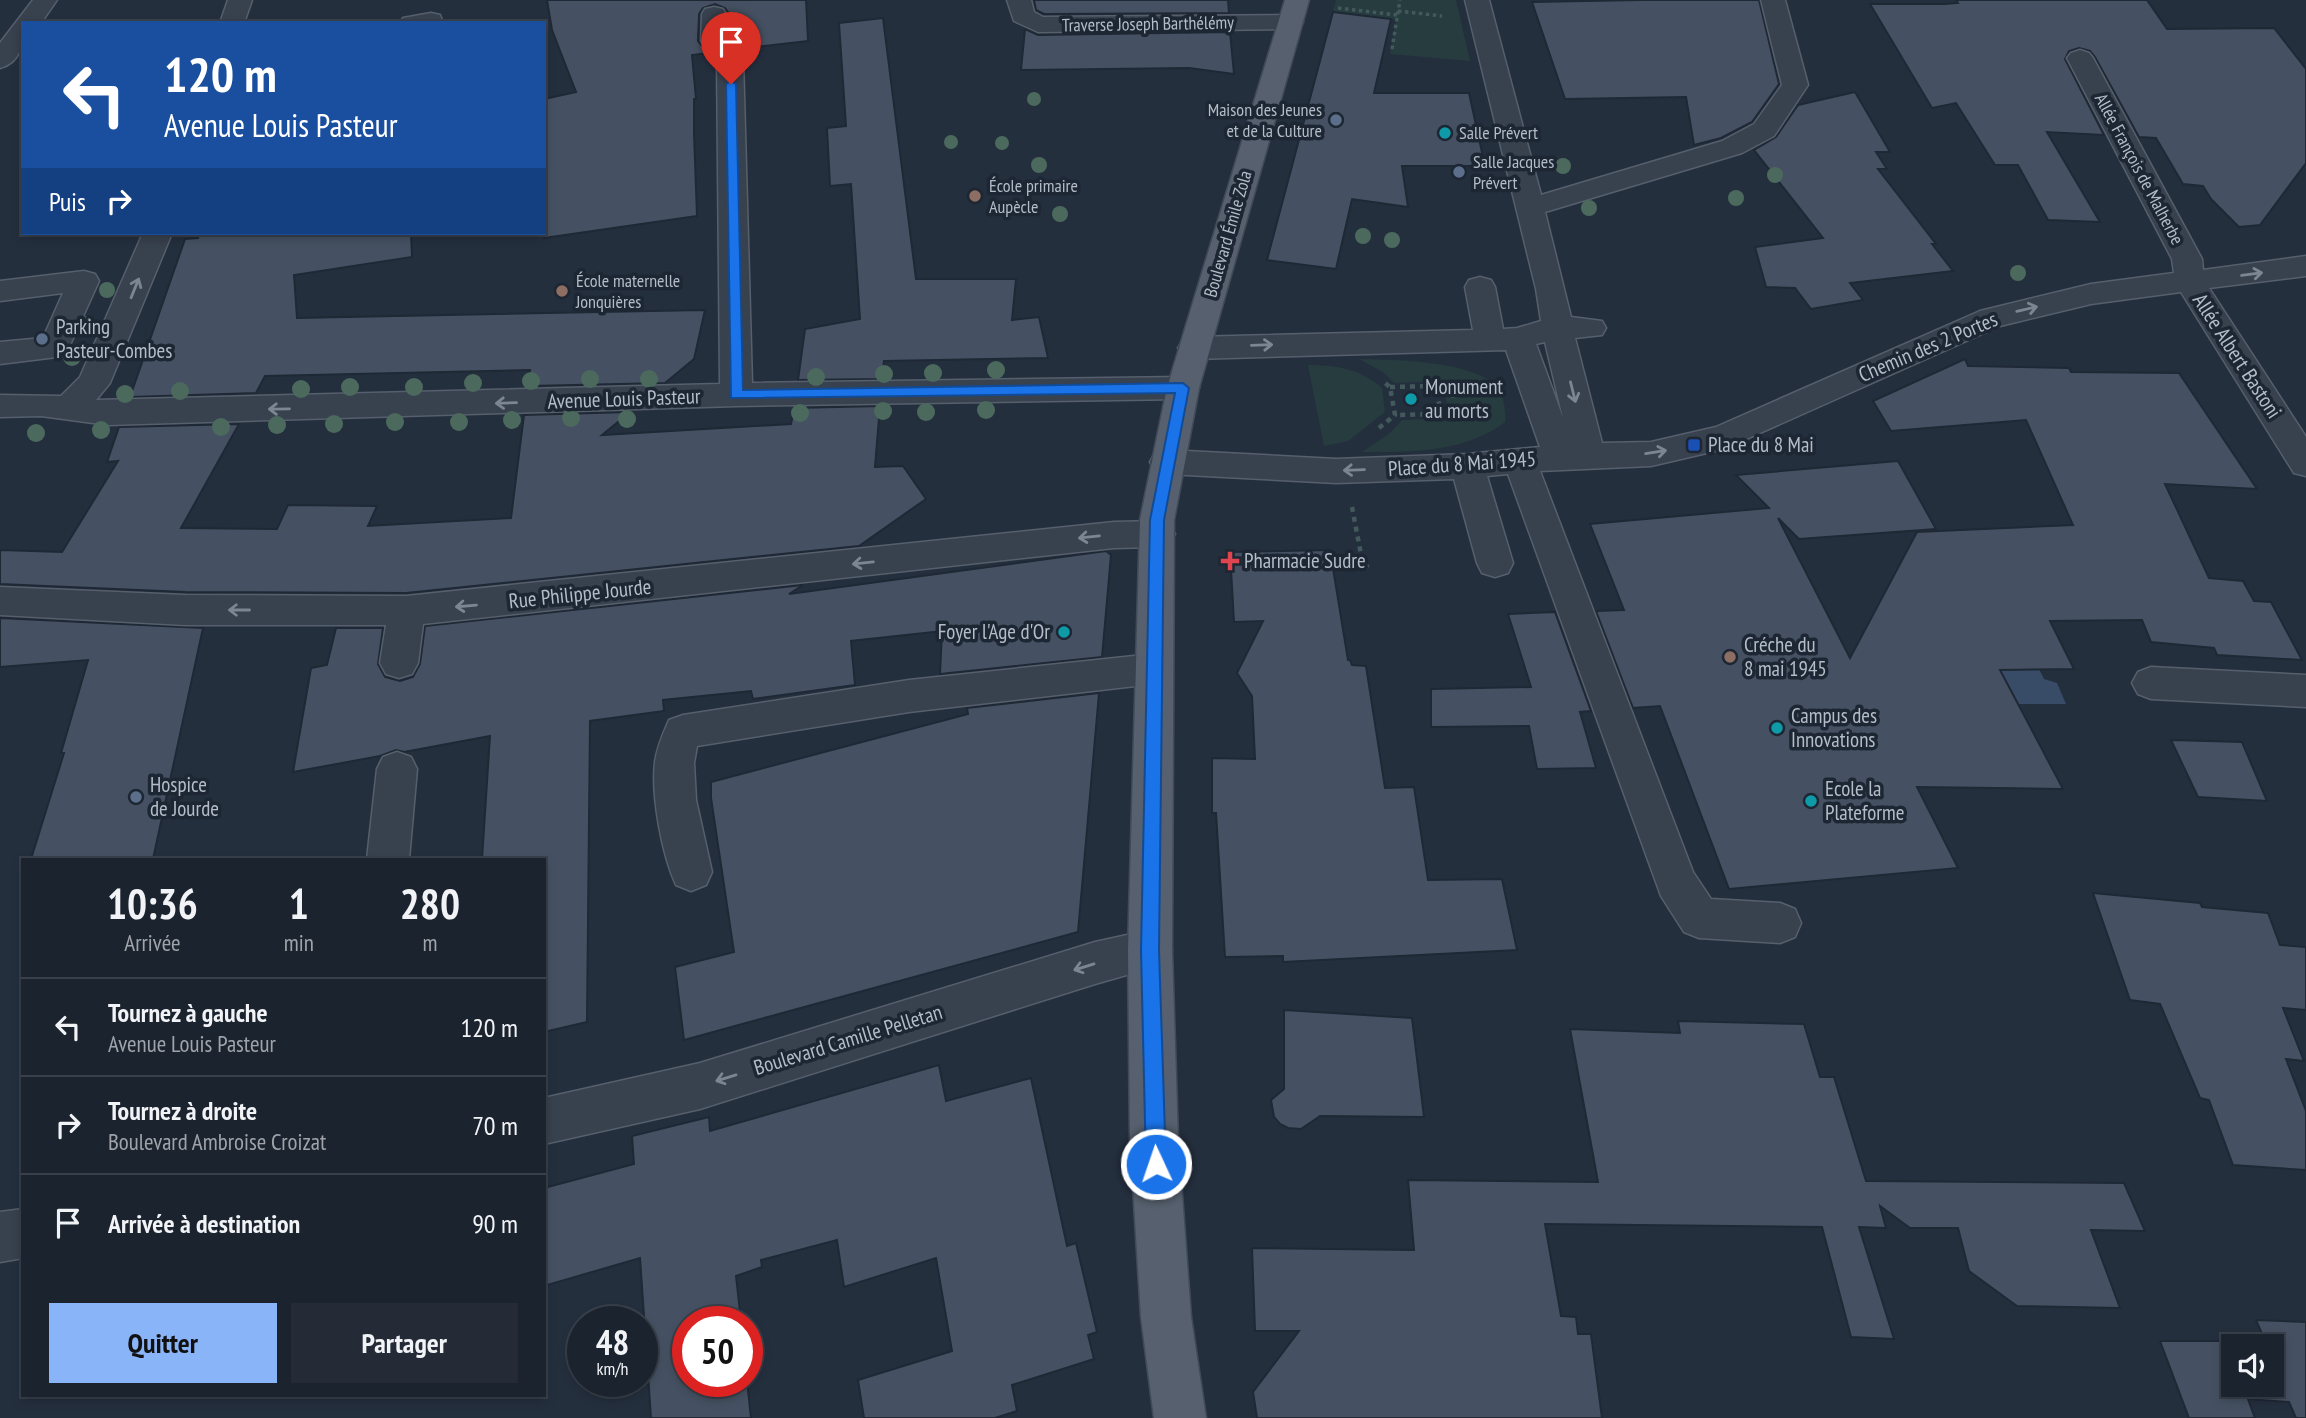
<!DOCTYPE html>
<html lang="fr">
<head>
<meta charset="utf-8">
<style>
  :root { --surface:#1b232e; --page:#242b36; --text:#f1f3f6; --muted:#a0a4aa; --line:#39404a; --accent:#8ab4f8 }
  body { margin:0; font-family:"PT Sans Narrow",sans-serif; background:var(--page); color:var(--text); height:100vh; display:flex; flex-direction:column; font-size:26px; white-space:nowrap }
  * { box-sizing:border-box; margin:0 }
  p { font-size:23px; color:var(--muted) }
  .icon { flex:none; width:38px; height:38px; fill:none; stroke:currentColor; stroke-width:2; stroke-linecap:round; stroke-linejoin:round }
  .map { position:relative; flex:1; overflow:hidden }
  .drawer { position:absolute; left:21px; top:858px; width:525px; height:539px; display:flex; flex-direction:column; background:var(--surface); border-radius:0px; box-shadow:0 4px 10px #0003,0 0 0 2px var(--line) }
  .drawer>* { flex:none }
  .top-card { position:absolute; left:21px; top:21px; width:525px; height:214px; border-radius:0px; box-shadow:0 4px 10px #0003,0 0 0 2px var(--line); background:#1a4fa0; color:#fff; overflow:hidden }
  .fabs { position:absolute; left:2221px; top:1334px; display:grid; gap:14px }
  .fabs a { display:grid; place-items:center; width:63px; height:63px; border-radius:0px; background:var(--surface); box-shadow:0 4px 10px #0003,0 0 0 2px var(--line); font-size:35px }
  .speed { position:absolute; left:567px; top:1306px; display:flex; gap:14px; font-size:35px; font-weight:700; text-align:center }
  .speed>* { display:grid; place-content:center; width:91px; height:91px; border-radius:50%; background:var(--surface); box-shadow:0 4px 10px #0003,0 0 0 2px var(--line); line-height:1 }
  .speed small { font-size:18px; font-weight:400 }
  .speed .limit { border:10px solid #d22; background:#fff; color:#111 }
  .pin { position:absolute; display:grid; place-items:center; width:60px; height:60px; color:#fff; margin:-72px -30px; border-radius:50% 50% 50% 0; rotate:-45deg; box-shadow:0 0 7px #0007 }
  .pin .icon { rotate:45deg }
  .me { position:absolute; width:77px; margin:-38px; rotate:357deg; stroke-linejoin:round; filter:drop-shadow(0 0 5px #0008) }
  .turn { display:flex; align-items:center; gap:24px; height:147px; padding:0 28px; font-size:32px }
  .turn .icon { width:91px; height:91px; stroke-width:2.5 }
  .turn b { display:block; font-size:49px; line-height:60px }
  .then { display:flex; align-items:center; height:66px; padding:0 28px; background:#0003; gap:14px; font-size:26px }
  .eta { display:flex; justify-content:space-evenly; align-items:center; height:119px; text-align:center }
  .eta b { font-size:42px; font-weight:700; line-height:49px }
  .cta { display:flex; gap:14px; margin-top:auto; padding:14px 28px }
  .cta a { flex:1; height:80px; border-radius:0px; background:var(--accent); color:#111; font-size:28px; font-weight:700; line-height:80px; text-align:center }
  .cta a+a { background:var(--page); color:var(--text) }
  ul { padding:0; list-style:none }
  li { display:flex; align-items:center; gap:21px; height:98px; padding:0 28px; border-top:2px solid var(--line) }
  li div { flex:1 }
  li b { display:block; font-size:26px }
  li em { font-style:normal }
  .map>svg:first-child { display:block }
</style>
</head>
<body>
<div class="map">
<svg width="2306" height="1418" viewBox="0 0 2306 1418">
  <rect width="100%" height="100%" fill="#242f3e"/>
  <!-- green -->
  <g fill="#263c3f">
    <polygon points="1336,0 1456,0 1470,61 1390,54 1396,19 1333,12"/>
    <path d="M1359,359C1394,360 1470,360 1496,386C1504,395 1506,411 1505,422C1465,453 1410,452 1362,452L1389,434L1402,420L1451,418L1441,381L1394,383L1383,372Z"/>
    <path d="M1308,365C1337,365 1360,369 1382,388L1385,412L1348,441L1324,446Z"/>
  </g>
  <!-- water -->
  <polygon fill="#394c67" points="2034,659 2044,679 2057,683 2066,704 2014,704 1993,669"/>
  <!-- building -->
  <g fill="#455162" stroke="#1f2835" stroke-width="2" fill-rule="evenodd">
    <polygon points="547,0 806,0 808,41 739,49 730,39 729,14 725,8 715,4 703,8 699,14 698,41 708,53 692,55 696,99 694,99 694,133 697,216 544,238 544,99 576,92 552,30"/>
    <polygon points="1034,0 1228,0 1229,13 1044,14 1036,10"/>
    <polygon points="1640,0 1759,0 1779,84 1752,122 1721,138 1694,145 1686,97 1565,99 1532,2"/>
    <polygon points="1956,0 2147,0 2167,29 2274,28 2306,69 2306,163 2260,225 2239,227 2211,199 2203,186 2183,184 2156,138 2139,137 2095,57 2090,51 2079,48 2069,51 2065,59 2104,135 2047,132 2100,222 2048,220 2018,165 1995,165 1956,103 1932,108 1870,4 1945,4 1958,3"/>
    <polygon points="1333,12 1391,19 1374,93 1469,93 1485,166 1402,166 1408,207 1352,199 1336,269 1267,260"/>
    <polygon points="883,18 916,279 1016,279 1012,320 1039,317 1048,358 884,361 882,379 798,380 805,329 860,319 851,184 830,186 827,128 846,126 839,23"/>
    <polygon points="1025,29 1038,35 1230,32 1234,74 1189,68 1021,70"/>
    <polygon points="1855,92 1890,152 1876,152 1887,169 1878,169 1936,244 1932,244 1953,271 1850,283 1863,300 1811,309 1795,288 1766,287 1755,247 1823,238 1754,150 1776,137 1798,105"/>
    <polygon points="200,233 411,233 412,257 294,275 297,318 705,310 694,359 665,383 528,386 530,370 265,376 256,393 130,397 185,239 198,238"/>
    <polygon points="1965,359 1968,366 2069,368 2071,372 2179,373 2257,489 2165,484 2209,578 2243,581 2254,601 2271,602 2302,660 2217,655 2214,648 2151,642 2142,620 2050,621 2074,669 2000,670 2063,789 1917,787 1958,868 1729,889 1660,706 1633,708 1596,611 1624,610 1590,524 1769,508 1736,475 1898,461 1936,529 1799,539 1778,518 1850,658 1917,532 2073,525 2026,420 1891,431 1873,401"/>
    <polygon points="880,406 875,467 903,466 926,499 859,546 406,593 185,592 0,584 0,550 62,552 118,461 107,462 119,427 239,424 181,528 277,529 288,505 377,506 368,526 511,518 524,415 630,412 602,435 791,424 794,408"/>
    <polygon points="1330,550 1348,660 1350,660 1352,665 1366,666 1385,788 1414,787 1428,880 1502,879 1517,950 1283,962 1283,956 1225,957 1216,813 1212,813 1212,758 1255,759 1252,696 1237,673 1263,621 1234,622 1230,552"/>
    <polygon points="1106,551 1111,555 1102,657 940,674 942,631 851,641 855,685 753,699 751,691 663,700 664,711 590,721 587,1022 544,1032 544,859 482,859 490,736 404,752 396,750 380,756 293,772 311,668 327,665 336,628 383,628 378,664 385,677 400,681 413,677 420,664 425,626 803,585 789,594"/>
    <polygon points="1555,612 1591,711 1580,712 1596,768 1537,769 1529,726 1431,727 1431,689 1531,687 1508,614"/>
    <polygon points="0,618 203,628 153,859 31,859 64,753 61,753 88,660 0,667"/>
    <polygon points="1099,693 1078,932 684,1040 675,967 734,952 711,798 711,782 968,714 967,708"/>
    <polygon points="2171,740 2242,742 2267,801 2198,797"/>
    <polygon points="2093,893 2200,903 2202,907 2268,913 2280,945 2306,947 2306,1010 2283,1008 2304,1061 2286,1059 2306,1111 2306,1170 2233,1165 2209,1100 2200,1098 2160,1004 2130,1000"/>
    <polygon points="1284,1010 1412,1018 1424,1117 1320,1116 1301,1129 1288,1128 1280,1124 1274,1117 1271,1100 1284,1089"/>
    <polygon points="1678,1021 1804,1024 1820,1077 1834,1077 1866,1181 2124,1183 2145,1231 2091,1230 2120,1308 2017,1306 1969,1271 1958,1228 1910,1228 1880,1206 1886,1228 1859,1227 1894,1339 1851,1337 1822,1227 1545,1224 1561,1316 1576,1317 1578,1334 1591,1334 1602,1418 1257,1418 1253,1392 1299,1331 1255,1331 1252,1248 1414,1250 1408,1180 1598,1182 1570,1029 1680,1033"/>
    <polygon points="939,1065 946,1101 1031,1078 1067,1246 1076,1243 1097,1332 1088,1335 1094,1359 1012,1385 1017,1411 995,1418 864,1418 858,1380 952,1351 936,1258 844,1287 837,1240 761,1260 762,1267 736,1276 741,1321 688,1321 688,1381 747,1381 751,1418 651,1418 640,1258 544,1286 544,1188 634,1164 632,1136 709,1117 710,1131"/>
    <path d="M2256,1320L2306,1322V1418H2296L2289,1402L2248,1399L2255,1418H2189L2160,1341H2265ZM2233,1346H2272V1384H2233Z"/>
  </g>
  <g fill="none" stroke-linecap="round" stroke-linejoin="round">
    <!-- minor casing -->
    <g stroke="#565f6c" stroke-width="3">
      <g id="minor">
        <path d="M33,0H57L41,23H23C23,42 22,62 0,68V43Z"/>
        <polygon points="228,0 252,0 244,23 220,23"/>
        <polygon points="1007,0 1031,0 1034,12 1043,17 1291,15 1300,17 1303,22 1300,27 1291,29 1038,32 1014,21"/>
        <path d="M1465,0H1489L1541,195L1722,141L1754,124L1782,85L1761,0H1785L1808,85L1774,136L1742,153L1545,212L1571,317L1602,321L1606,328L1602,335L1575,338L1602,443L1651,442L1716,427L1980,311L2091,284L2174,273L2172,259L2067,58L2071,53L2080,50L2089,53L2093,58L2202,259L2203,270L2306,256V276L2209,288L2306,437V476L2294,473L2181,292L2091,304L2000,326L1724,449L1651,466L1540,471L1693,872L1711,899L1780,903L1795,909L1801,923L1795,937L1780,943L1699,938L1684,932L1661,896L1508,474L1487,476L1513,563L1508,573L1495,577L1482,573L1477,563L1454,479L1336,483L1167,474L1155,471L1150,462L1155,453L1167,450L1336,459L1467,454L1540,447L1506,350L1194,359L1183,356L1178,348L1183,340L1194,337L1473,330L1465,287L1469,280L1480,277L1491,280L1495,287L1503,329L1517,328L1541,321L1536,289ZM1545,342L1563,418L1536,344Z"/>
        <polygon points="714,7 723,9 726,14 727,40 743,58 752,383 1183,377 1194,380 1199,388 1194,396 1183,399 736,406 108,425 41,416 0,417 0,395 61,396 80,377 143,233 172,233 110,383 96,400 720,384 717,59 701,41 702,14 705,9"/>
        <polygon points="431,13 440,15 443,23 400,23 403,18"/>
        <polygon points="84,271 95,274 99,281 65,356 0,364 0,342 43,338 63,293 0,301 0,281"/>
        <polygon points="1157,521 1169,525 1175,534 1169,543 1157,547 1114,548 423,624 418,663 412,674 399,678 386,674 380,663 386,625 185,625 0,615 0,587 185,595 406,596 1114,522"/>
        <path d="M1153,654L1166,658L1172,669L1166,680L1153,684L909,712L697,746L694,763L696,800L712,872L706,885L691,891L676,885C662,854 651,796 655,762C657,747 663,734 669,720L683,715L909,680Z"/>
        <polygon points="2151,667 2306,675 2306,707 2151,699 2138,694 2132,683 2138,672"/>
        <polygon points="397,752 411,757 417,769 409,859 367,859 377,769 383,757"/>
        <polygon points="1150,930 1165,936 1172,950 1165,964 1095,984 700,1109 544,1144 544,1098 700,1063 1095,942"/>
        <polygon points="23,1209 23,1258 0,1262 0,1212"/>
      </g>
    </g>
    <!-- major casing -->
    <g stroke="#414a57" stroke-width="3">
      <polygon id="major" points="1285,0 1309,0 1199,388 1174,520 1172,950 1178,1139 1191,1317 1206,1418 1154,1418 1141,1317 1130,1139 1128,950 1140,520 1167,388"/>
    </g>
    <!-- path-far1 -->
    <g stroke="#44595c" stroke-width="3.5" stroke-dasharray="3.5 3.5" stroke-linecap="butt">
      <polyline points="1338,8 1397,15"/>
      <polyline points="1398,11 1442,16"/>
      <polyline points="1392,49 1400,0"/>
    </g>
    <!-- path -->
    <g stroke="#44595c" stroke-width="4.5" stroke-dasharray="5 5" stroke-linecap="butt">
      <polyline points="1390,387 1434,386 1442,414 1395,415"/>
      <polyline points="1379,428 1395,415 1390,387 1384,382"/>
      <polyline points="1352,507 1363,565 1373,569"/>
    </g>
    <!-- minor -->
    <use href="#minor" fill="#38414e" fill-rule="evenodd"/>
    <!-- major -->
    <use href="#major" fill="#56606e" fill-rule="evenodd"/>
  </g>
  <!-- trees -->
  <g fill="#4b6a5d">
    <circle cx="1034" cy="99" r="7"/>
    <circle cx="951" cy="142" r="7"/>
    <circle cx="1002" cy="143" r="7"/>
    <circle cx="1039" cy="165" r="8"/>
    <circle cx="1563" cy="166" r="8"/>
    <circle cx="1775" cy="175" r="8"/>
    <circle cx="1736" cy="198" r="8"/>
    <circle cx="1589" cy="208" r="8"/>
    <circle cx="1060" cy="214" r="8"/>
    <circle cx="1363" cy="236" r="8"/>
    <circle cx="1392" cy="240" r="8"/>
    <circle cx="2018" cy="273" r="8"/>
    <circle cx="107" cy="290" r="8"/>
    <circle cx="84" cy="325" r="9"/>
    <circle cx="72" cy="357" r="9"/>
    <circle cx="996" cy="370" r="9"/>
    <circle cx="933" cy="373" r="9"/>
    <circle cx="884" cy="374" r="9"/>
    <circle cx="816" cy="377" r="9"/>
    <circle cx="590" cy="379" r="9"/>
    <circle cx="649" cy="379" r="9"/>
    <circle cx="531" cy="381" r="9"/>
    <circle cx="473" cy="383" r="9"/>
    <circle cx="350" cy="387" r="9"/>
    <circle cx="414" cy="387" r="9"/>
    <circle cx="301" cy="389" r="9"/>
    <circle cx="1453" cy="389" r="9"/>
    <circle cx="180" cy="391" r="9"/>
    <circle cx="125" cy="394" r="9"/>
    <circle cx="986" cy="410" r="9"/>
    <circle cx="883" cy="411" r="9"/>
    <circle cx="926" cy="412" r="9"/>
    <circle cx="800" cy="413" r="9"/>
    <circle cx="571" cy="418" r="9"/>
    <circle cx="627" cy="419" r="9"/>
    <circle cx="512" cy="420" r="9"/>
    <circle cx="395" cy="422" r="9"/>
    <circle cx="459" cy="422" r="9"/>
    <circle cx="334" cy="424" r="9"/>
    <circle cx="277" cy="425" r="9"/>
    <circle cx="221" cy="427" r="9"/>
    <circle cx="101" cy="430" r="9"/>
    <circle cx="36" cy="433" r="9"/>
  </g>
  <!-- one-way arrows -->
  <defs><path id="oneway-shaft" d="M-6 0H5M1.5-3L5.5 0L1.5 3" fill="none" stroke-width="1.6" stroke-linecap="round" stroke-linejoin="round" transform="scale(1.75)"/></defs>
  <g stroke="#7c8592">
    <use href="#oneway-shaft" transform="translate(2252 274) rotate(-8)"/>
    <use href="#oneway-shaft" transform="translate(135 288) rotate(-68)"/>
    <use href="#oneway-shaft" transform="translate(2027 309) rotate(-13)"/>
    <use href="#oneway-shaft" transform="translate(1262 345) rotate(-2)"/>
    <use href="#oneway-shaft" transform="translate(1573 392) rotate(76)"/>
    <use href="#oneway-shaft" transform="translate(506 403) rotate(178)"/>
    <use href="#oneway-shaft" transform="translate(279 409) rotate(179)"/>
    <use href="#oneway-shaft" transform="translate(1656 452) rotate(-9)"/>
    <use href="#oneway-shaft" transform="translate(1354 470) rotate(178)"/>
    <use href="#oneway-shaft" transform="translate(1089 537) rotate(174)"/>
    <use href="#oneway-shaft" transform="translate(863 563) rotate(174)"/>
    <use href="#oneway-shaft" transform="translate(466 606) rotate(175)"/>
    <use href="#oneway-shaft" transform="translate(239 610) rotate(-180)"/>
    <use href="#oneway-shaft" transform="translate(1084 967) rotate(163)"/>
    <use href="#oneway-shaft" transform="translate(726 1078) rotate(163)"/>
  </g>
  <!-- route -->
  <polygon fill="#1a73e8" stroke="#114b97" stroke-width="2" points="731,81 736,84 743,390 1183,383 1189,388 1164,520 1159,950 1166,1164 1163,1171 1156,1174 1149,1171 1146,1164 1141,950 1150,520 1175,393 731,398 726,84"/>
  <!-- markers -->
  <g fill="#5c6f8a" stroke="#1d2633" stroke-width="2.5">
    <circle cx="1336" cy="120" r="7"/>
    <circle cx="1459" cy="172" r="7"/>
    <circle cx="42" cy="339" r="7"/>
    <circle cx="136" cy="797" r="7"/>
  </g>
  <g fill="#0f9aa8" stroke="#1d2633" stroke-width="2.5">
    <circle cx="1445" cy="133" r="7"/>
    <circle cx="1411" cy="399" r="7"/>
    <circle cx="1064" cy="632" r="7"/>
    <circle cx="1777" cy="728" r="7"/>
    <circle cx="1811" cy="801" r="7"/>
  </g>
  <g fill="#8d6e63" stroke="#1d2633" stroke-width="2.5">
    <circle cx="975" cy="196" r="7"/>
    <circle cx="562" cy="291" r="7"/>
    <circle cx="1730" cy="657" r="7"/>
  </g>
  <rect fill="#1a4fb4" stroke="#1d2633" stroke-width="2.5" x="1687" y="438" width="14" height="14" rx="3.5"/>
  <path fill="#e0444e" stroke="#1d2633" stroke-width="2.5" d="M1226.5 550.5h7v7h7v7h-7v7h-7v-7h-7v-7h7z"/>
  <g text-anchor="middle" stroke-width="7" stroke-linejoin="round" paint-order="stroke">
    <!-- far-street labels -->
    <g font-size="18" fill="#b4bcc9" stroke="#1d2633">
      <text transform="translate(1148 24) rotate(-1)" y="6">Traverse Joseph Barthélémy</text>
      <text transform="translate(2139 169) rotate(62)" y="6">Allée François de Malherbe</text>
      <text transform="translate(1228 234) rotate(-74)" y="6">Boulevard Émile Zola</text>
    </g>
    <!-- far-poi labels -->
    <g font-size="18" fill="#b4bcc9" stroke="#1d2633" text-anchor="start">
      <text x="1322" y="116" text-anchor="end">Maison des Jeunes<tspan x="1322" dy="21">et de la Culture</tspan></text>
      <text x="1459" y="139">Salle Prévert</text>
      <text x="1473" y="168">Salle Jacques<tspan x="1473" dy="21">Prévert</tspan></text>
      <text x="989" y="192">École primaire<tspan x="989" dy="21">Aupècle</tspan></text>
      <text x="576" y="287">École maternelle<tspan x="576" dy="21">Jonquières</tspan></text>
    </g>
    <!-- poi labels -->
    <g font-size="21" fill="#b4bcc9" stroke="#1d2633" text-anchor="start">
      <text x="56" y="334">Parking<tspan x="56" dy="24">Pasteur-Combes</tspan></text>
      <text x="1425" y="394">Monument<tspan x="1425" dy="24">au morts</tspan></text>
      <text x="1708" y="452">Place du 8 Mai</text>
      <text x="1244" y="568">Pharmacie Sudre</text>
      <text x="1050" y="639" text-anchor="end">Foyer l'Age d'Or</text>
      <text x="1744" y="652">Créche du<tspan x="1744" dy="24">8 mai 1945</tspan></text>
      <text x="1791" y="723">Campus des<tspan x="1791" dy="24">Innovations</tspan></text>
      <text x="150" y="792">Hospice<tspan x="150" dy="24">de Jourde</tspan></text>
      <text x="1825" y="796">Ecole la<tspan x="1825" dy="24">Plateforme</tspan></text>
    </g>
    <!-- street labels -->
    <g font-size="21" fill="#b4bcc9" stroke="#1d2633">
      <text transform="translate(1928 347) rotate(-23)" y="7">Chemin des 2 Portes</text>
      <text transform="translate(2237 356) rotate(57)" y="7">Allée Albert Bastoni</text>
      <text transform="translate(624 399) rotate(-2)" y="7">Avenue Louis Pasteur</text>
      <text transform="translate(1462 464) rotate(-4)" y="7">Place du 8 Mai 1945</text>
      <text transform="translate(580 594) rotate(-6)" y="7">Rue Philippe Jourde</text>
      <text transform="translate(848 1040) rotate(-17)" y="7">Boulevard Camille Pelletan</text>
    </g>
  </g>
</svg>
<div class="fabs">
<a><svg class="icon" aria-label="sound" viewBox="0 0 24 24"><path d="M4 9h4l5-4v14l-5-4H4zM17 9q2 3 0 6"/></svg></a>
</div>
<div class="speed"><div>48<small>km/h</small></div><div class="limit">50</div></div>
<div class="pin" style="left:731px;top:84px;background:#d93025"><svg class="icon" aria-label="arrive" viewBox="0 0 24 24"><path d="M6 21V4h12l-3 4 3 4H6"/></svg></div>
<svg class="me" style="left:1156px;top:1164px" viewBox="-20 -20 40 40"><circle r="17" fill="#1a73e8" stroke="#fff" stroke-width="3"/><path d="M0-11L8 9 0 5-8 9z" fill="#fff"/></svg>
<div class="top-card">
<div class="turn"><svg class="icon" aria-label="left" viewBox="0 0 24 24"><path d="M17 20v-9H6M10 6l-5 5 5 5"/></svg><div><b>120 m</b>Avenue Louis Pasteur</div></div>
<div class="then">Puis<svg class="icon" aria-label="right" viewBox="0 0 24 24"><path d="M7 20v-9h11M14 6l5 5-5 5"/></svg></div>
</div>
<section class="drawer">
<div class="eta">
<div><b>10:36</b><p>Arrivée</p></div>
<div><b>1</b><p>min</p></div>
<div><b>280</b><p>m</p></div>
</div>
<ul>
<li><svg class="icon" aria-label="left" viewBox="0 0 24 24"><path d="M17 20v-9H6M10 6l-5 5 5 5"/></svg><div><b>Tournez à gauche</b><p>Avenue Louis Pasteur</p></div><em>120 m</em></li>
<li><svg class="icon" aria-label="right" viewBox="0 0 24 24"><path d="M7 20v-9h11M14 6l5 5-5 5"/></svg><div><b>Tournez à droite</b><p>Boulevard Ambroise Croizat</p></div><em>70 m</em></li>
<li><svg class="icon" aria-label="arrive" viewBox="0 0 24 24"><path d="M6 21V4h12l-3 4 3 4H6"/></svg><div><b>Arrivée à destination</b></div><em>90 m</em></li>
</ul>
<div class="cta"><a>Quitter</a><a>Partager</a></div>
</section>
</div>
</body>
</html>
